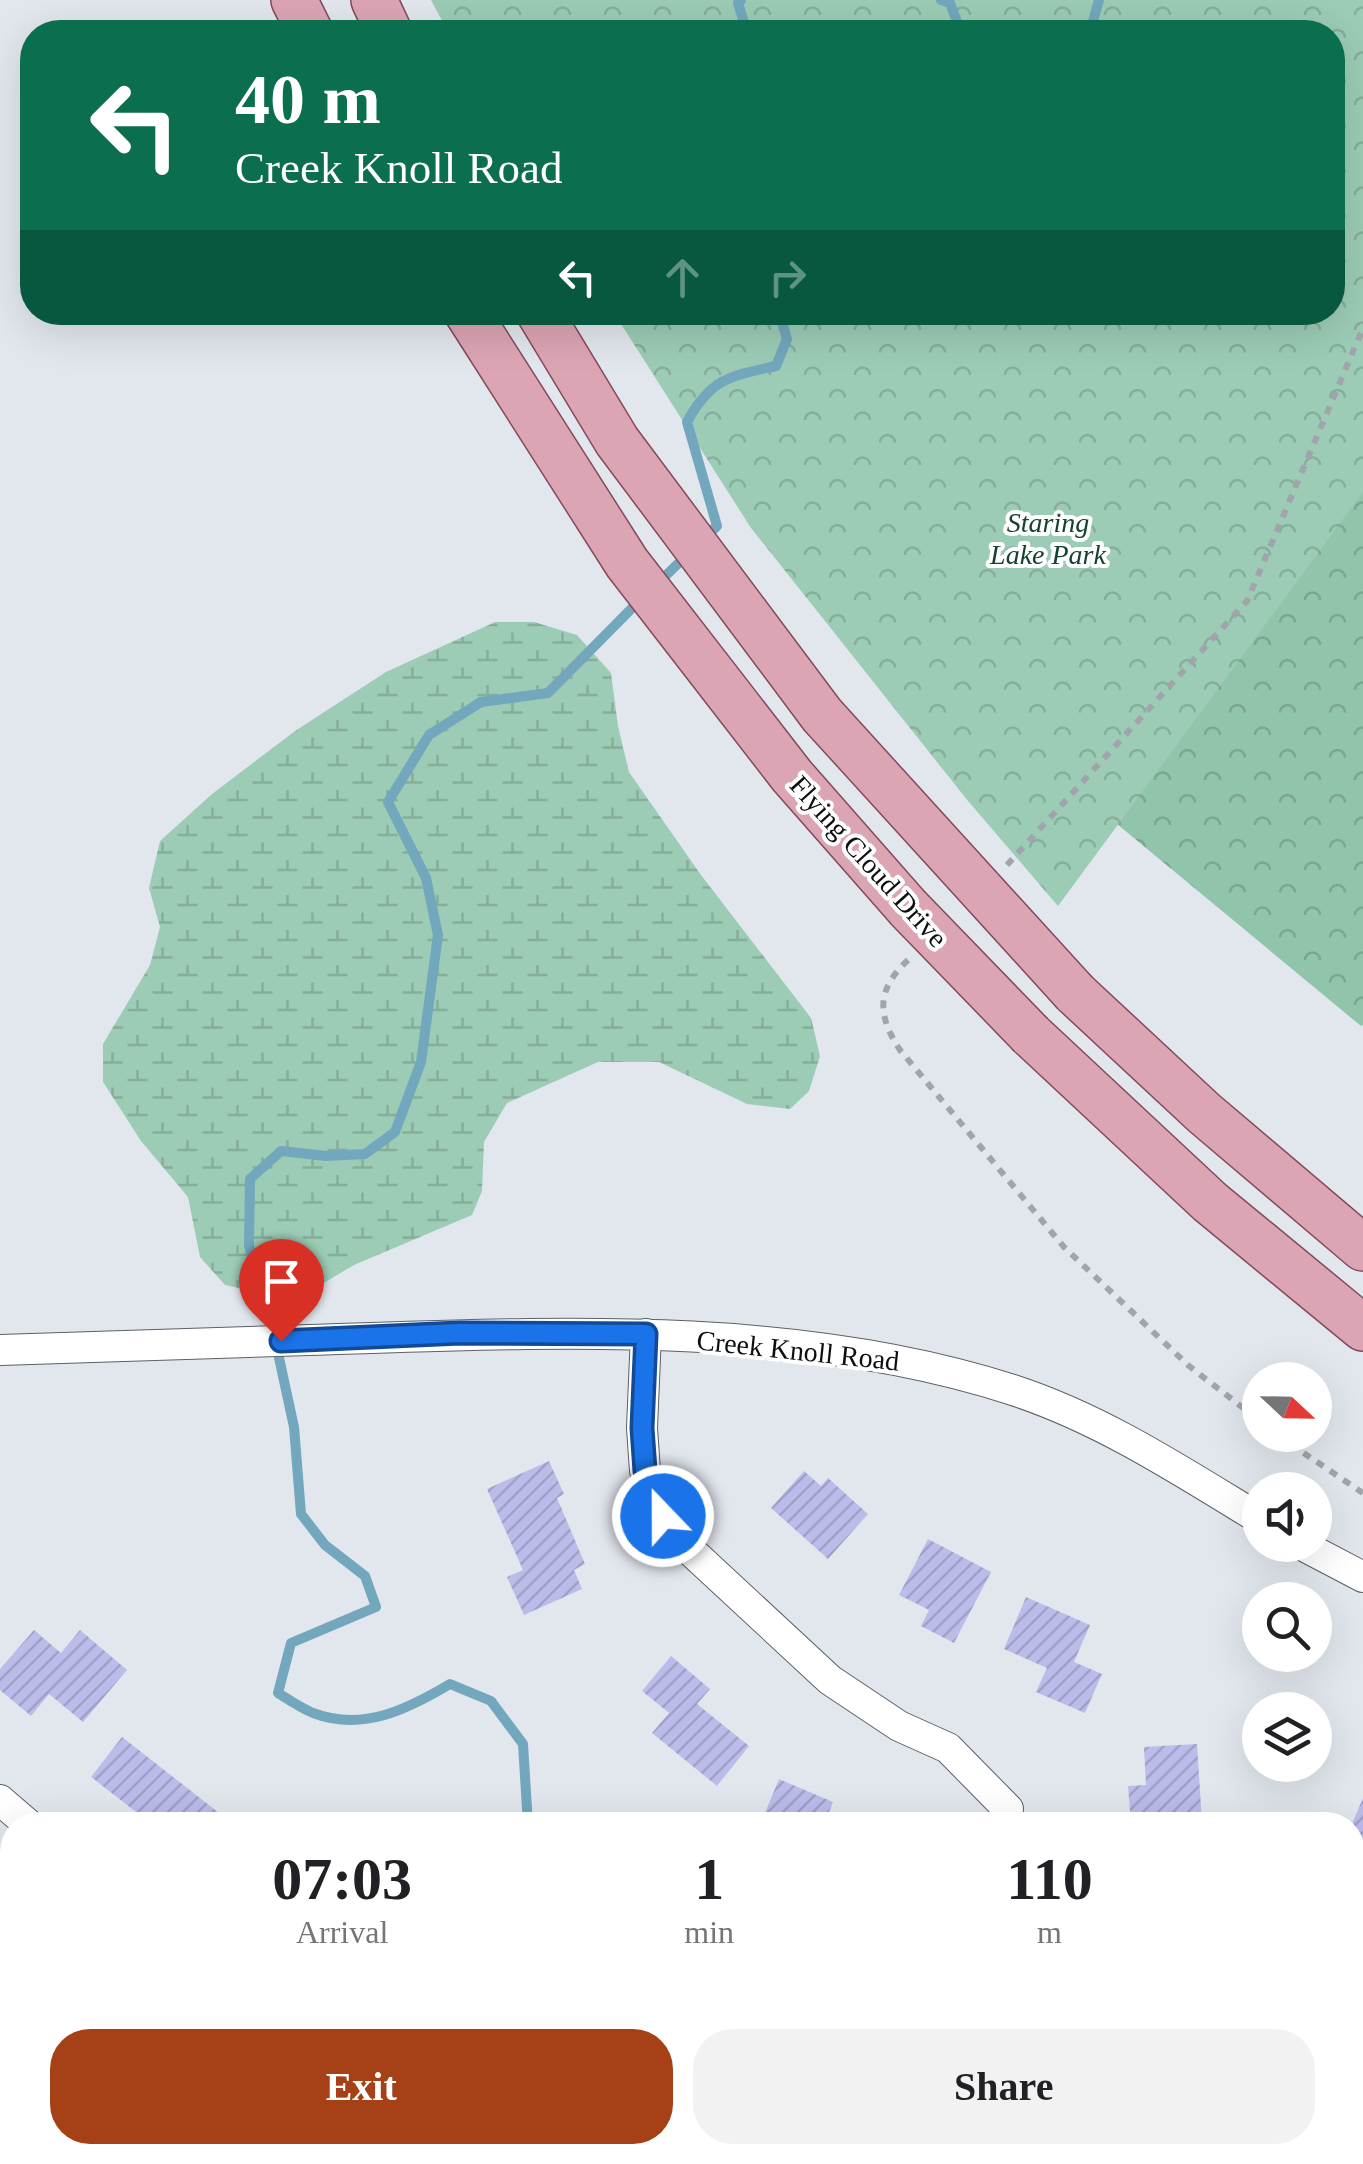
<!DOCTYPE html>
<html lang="en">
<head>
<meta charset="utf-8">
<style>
  :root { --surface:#fff; --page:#f2f2f2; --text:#202124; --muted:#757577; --accent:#a64017 }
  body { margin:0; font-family:"Times New Roman",serif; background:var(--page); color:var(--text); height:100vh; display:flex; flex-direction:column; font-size:38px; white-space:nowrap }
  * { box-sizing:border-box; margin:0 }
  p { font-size:32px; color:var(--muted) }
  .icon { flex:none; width:55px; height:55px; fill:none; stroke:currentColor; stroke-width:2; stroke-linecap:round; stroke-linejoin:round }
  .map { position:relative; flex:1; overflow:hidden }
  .panel { position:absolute; left:0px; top:1812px; width:1365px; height:352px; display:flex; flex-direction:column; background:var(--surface); border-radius:40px 40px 0 0; box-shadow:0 10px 40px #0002 }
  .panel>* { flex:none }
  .top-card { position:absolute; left:20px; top:20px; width:1325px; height:305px; border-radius:40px; box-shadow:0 10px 40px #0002; background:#0b6e4f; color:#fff; overflow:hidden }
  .needle { width:65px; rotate:112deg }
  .tools { position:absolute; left:1242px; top:1362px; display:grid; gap:20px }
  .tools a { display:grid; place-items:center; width:90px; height:90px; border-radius:50%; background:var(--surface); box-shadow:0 10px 40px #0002; font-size:50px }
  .pin { position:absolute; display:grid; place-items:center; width:85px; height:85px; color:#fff; margin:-102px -42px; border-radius:50% 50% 50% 0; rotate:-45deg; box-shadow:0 0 10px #0007 }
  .pin .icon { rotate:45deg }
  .me { position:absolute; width:110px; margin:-55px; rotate:338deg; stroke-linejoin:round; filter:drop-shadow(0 0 8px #0008) }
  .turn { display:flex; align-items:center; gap:35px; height:210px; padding:0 50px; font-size:45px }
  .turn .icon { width:130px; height:130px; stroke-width:2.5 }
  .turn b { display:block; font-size:70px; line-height:85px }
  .lanes { display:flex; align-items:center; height:95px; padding:0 50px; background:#0003; justify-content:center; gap:50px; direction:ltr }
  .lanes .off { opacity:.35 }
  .eta { display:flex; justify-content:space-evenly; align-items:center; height:170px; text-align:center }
  .eta b { font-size:60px; font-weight:700; line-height:70px }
  .button { display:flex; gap:20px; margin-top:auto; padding:20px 50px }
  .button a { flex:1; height:115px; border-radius:40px; background:var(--accent); color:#fff; font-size:40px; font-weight:700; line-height:115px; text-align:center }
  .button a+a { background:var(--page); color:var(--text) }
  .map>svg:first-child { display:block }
</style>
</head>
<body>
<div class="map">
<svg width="1363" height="2164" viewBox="0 0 1363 2164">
  <defs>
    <pattern id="forest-crowns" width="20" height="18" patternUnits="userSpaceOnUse" patternTransform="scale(2.5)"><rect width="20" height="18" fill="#90c4ab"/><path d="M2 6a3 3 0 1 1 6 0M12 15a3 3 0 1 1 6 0" fill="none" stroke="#7ba792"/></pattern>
    <pattern id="wetland-marsh" width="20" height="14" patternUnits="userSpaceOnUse" patternTransform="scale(2.5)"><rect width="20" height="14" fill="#9cccb5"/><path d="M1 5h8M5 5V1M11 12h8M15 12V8" fill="none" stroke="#85ae9b"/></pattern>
    <pattern id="park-crowns" width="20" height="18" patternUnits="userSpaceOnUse" patternTransform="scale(2.5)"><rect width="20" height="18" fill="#9cccb5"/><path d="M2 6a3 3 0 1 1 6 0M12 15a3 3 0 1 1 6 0" fill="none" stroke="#85ae9b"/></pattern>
    <pattern id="building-hatch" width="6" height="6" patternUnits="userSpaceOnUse" patternTransform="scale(2.5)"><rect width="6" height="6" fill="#bcbceb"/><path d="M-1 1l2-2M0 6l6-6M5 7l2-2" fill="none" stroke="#a0a0c8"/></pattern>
  </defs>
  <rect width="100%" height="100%" fill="#e2e7ee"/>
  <!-- forest -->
  <polygon fill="url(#forest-crowns)" points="1363,414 1363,1025 1361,1026 1094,805"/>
  <!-- wetland -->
  <polygon fill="url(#wetland-marsh)" points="495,622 534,622 577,635 611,673 618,726 629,772 701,875 811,1018 820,1056 809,1091 790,1109 747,1104 659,1062 598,1062 507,1103 484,1142 482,1191 472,1215 354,1265 295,1300 225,1285 200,1257 188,1197 141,1141 103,1082 103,1044 150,965 160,927 149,888 160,841 212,794 295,731 386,672"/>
  <!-- park -->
  <polygon fill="url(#park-crowns)" points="431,0 1363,0 1363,492 1058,906 968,801 751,528 614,313 1332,312 1332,32 448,32"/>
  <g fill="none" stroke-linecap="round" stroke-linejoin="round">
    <!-- stream -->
    <g stroke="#72a7bd" stroke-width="10">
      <polyline points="741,0 738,3 747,32"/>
      <polyline points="941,0 950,3 961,32"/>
      <polyline points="1090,32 1099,0"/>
      <path d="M704,538L717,526L687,422C711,378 730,376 776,366L787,339L779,312"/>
      <polyline points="657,584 688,554"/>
      <path d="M528,1825L523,1744L491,1701L450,1684C408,1709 363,1732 313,1713C301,1708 289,1700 278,1693L291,1643L376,1607L365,1576L325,1545L301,1514L294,1427L268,1307L249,1246L250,1179L281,1151L326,1156L365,1154L395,1132L421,1062L438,935L426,878L388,802L429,735L481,702L548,693L641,599"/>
      <polyline points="861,2152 872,2152"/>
      <polyline points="941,2152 944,2164"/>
    </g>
  </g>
  <!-- building -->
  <g fill="url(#building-hatch)">
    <polygon points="549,1461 564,1494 557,1498 585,1564 574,1570 582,1589 524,1615 507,1577 523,1570 487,1489"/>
    <polygon points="804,1471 821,1486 828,1478 868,1514 828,1559 771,1508"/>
    <polygon points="928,1539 991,1572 954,1643 921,1626 929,1610 899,1595"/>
    <polygon points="1026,1597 1090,1625 1074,1662 1102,1674 1085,1713 1036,1692 1047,1668 1004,1649"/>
    <polygon points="34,1630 61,1653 80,1630 127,1670 83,1722 49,1694 31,1716 0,1690 0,1669"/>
    <polygon points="671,1656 710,1689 697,1704 749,1746 717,1786 652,1733 669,1713 642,1691"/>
    <polygon points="122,1737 223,1816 216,1825 153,1825 91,1777"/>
    <polygon points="1197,1744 1202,1822 1131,1825 1128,1786 1146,1785 1144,1747"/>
    <polygon points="779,1779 833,1802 828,1815 853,1825 760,1825"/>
    <polygon points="1363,1798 1363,1866 1352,1862 1352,1824"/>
    <polygon points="0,1963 12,1973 12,2053 0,2043"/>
    <polygon points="459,2152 538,2152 541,2164 462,2164"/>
  </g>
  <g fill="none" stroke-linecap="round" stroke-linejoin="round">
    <!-- lane casing -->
    <g stroke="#5c6066" stroke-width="18">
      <polyline id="lane" points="1332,2152 1336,2164"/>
    </g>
    <!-- street casing -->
    <g stroke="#5c6066" stroke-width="32">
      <g id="street">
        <polyline points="646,1334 642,1428 645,1471 663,1516 692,1552 830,1680 899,1726 948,1748 1008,1809"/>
        <path d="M0,1350C103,1346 206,1343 309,1340C540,1333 790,1318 1013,1390C1102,1419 1181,1471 1260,1519"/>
        <polyline points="1302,1545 1363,1577"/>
        <polyline points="0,1800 29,1825"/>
        <polyline points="330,2152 336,2164"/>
        <polyline points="245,2164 268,2152"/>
      </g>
    </g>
    <!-- primary casing -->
    <g stroke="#84495a" stroke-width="48">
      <g id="primary">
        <polyline points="294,0 310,32"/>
        <polyline points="374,0 389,32"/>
        <polyline points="1075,993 1204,1113 1363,1248"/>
        <polyline points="1031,1035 1210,1202 1363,1328"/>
      </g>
    </g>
    <!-- path -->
    <g stroke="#a1a4aa" stroke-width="6" stroke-dasharray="8 8" stroke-linecap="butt">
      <polyline points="1007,865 1247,601 1363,328"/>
      <path d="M908,960C876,990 877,1015 900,1050L1064,1247L1189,1366L1260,1421"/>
      <polyline points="1277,1435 1363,1493"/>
    </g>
    <!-- lane -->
    <use href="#lane" stroke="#fff" stroke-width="15"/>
    <!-- street -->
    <use href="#street" stroke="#fff" stroke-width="30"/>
    <!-- primary -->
    <use href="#primary" stroke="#dca5b4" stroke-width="45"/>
    <!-- primary-bridge casing -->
    <g stroke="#84495a" stroke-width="48" stroke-linecap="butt">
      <g id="primary-bridge">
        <polyline points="467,312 627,563 792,776 908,908 1031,1035"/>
        <polyline points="539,312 617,441 822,715 1075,993"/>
      </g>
    </g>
    <!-- primary-bridge -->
    <use href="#primary-bridge" stroke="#dca5b4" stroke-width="45"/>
  </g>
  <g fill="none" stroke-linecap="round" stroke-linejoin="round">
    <!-- route casing -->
    <g stroke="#114b97" stroke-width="25">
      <polyline id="route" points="281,1341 460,1333 646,1334 642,1428 645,1471 663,1516"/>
    </g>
    <!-- route -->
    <use href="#route" stroke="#1a73e8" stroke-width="18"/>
  </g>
  <g text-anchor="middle" stroke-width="8" stroke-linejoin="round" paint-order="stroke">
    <!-- park labels -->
    <g font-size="28" font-style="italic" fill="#174231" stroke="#fff">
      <text x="1048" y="532">Staring<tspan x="1048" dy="32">Lake Park</tspan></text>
    </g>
    <!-- street labels -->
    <g font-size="28" fill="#0d0e11" stroke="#fff">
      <text transform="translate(869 861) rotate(48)" y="10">Flying Cloud Drive</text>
      <text transform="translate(798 1350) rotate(6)" y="10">Creek Knoll Road</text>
    </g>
  </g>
</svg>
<div class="tools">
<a><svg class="needle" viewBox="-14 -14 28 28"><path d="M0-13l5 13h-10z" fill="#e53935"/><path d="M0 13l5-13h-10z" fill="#757577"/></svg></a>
<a><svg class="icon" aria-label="sound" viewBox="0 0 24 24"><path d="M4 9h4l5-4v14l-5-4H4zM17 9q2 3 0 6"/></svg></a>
<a><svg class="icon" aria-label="search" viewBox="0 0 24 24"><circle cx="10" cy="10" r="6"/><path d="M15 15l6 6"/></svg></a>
<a><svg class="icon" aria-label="layers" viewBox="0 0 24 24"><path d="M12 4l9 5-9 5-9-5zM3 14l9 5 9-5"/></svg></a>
</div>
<div class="pin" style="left:281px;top:1341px;background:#d93025"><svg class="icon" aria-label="arrive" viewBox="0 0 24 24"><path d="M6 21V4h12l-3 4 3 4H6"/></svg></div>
<svg class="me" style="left:663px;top:1516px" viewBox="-20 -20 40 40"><circle r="17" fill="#1a73e8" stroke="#fff" stroke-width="3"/><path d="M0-11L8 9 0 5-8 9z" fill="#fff"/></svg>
<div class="top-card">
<div class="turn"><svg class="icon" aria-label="left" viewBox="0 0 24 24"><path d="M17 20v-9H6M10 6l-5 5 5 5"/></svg><div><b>40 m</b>Creek Knoll Road</div></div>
<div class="lanes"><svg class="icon" aria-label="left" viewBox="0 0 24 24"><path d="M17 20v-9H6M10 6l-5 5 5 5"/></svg><svg class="icon off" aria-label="ahead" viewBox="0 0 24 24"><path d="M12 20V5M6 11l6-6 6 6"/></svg><svg class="icon off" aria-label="right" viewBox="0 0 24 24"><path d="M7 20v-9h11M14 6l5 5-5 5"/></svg></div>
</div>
<section class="panel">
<div class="eta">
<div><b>07:03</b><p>Arrival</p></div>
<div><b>1</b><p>min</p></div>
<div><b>110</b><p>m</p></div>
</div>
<div class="button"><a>Exit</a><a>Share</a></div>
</section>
</div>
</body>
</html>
